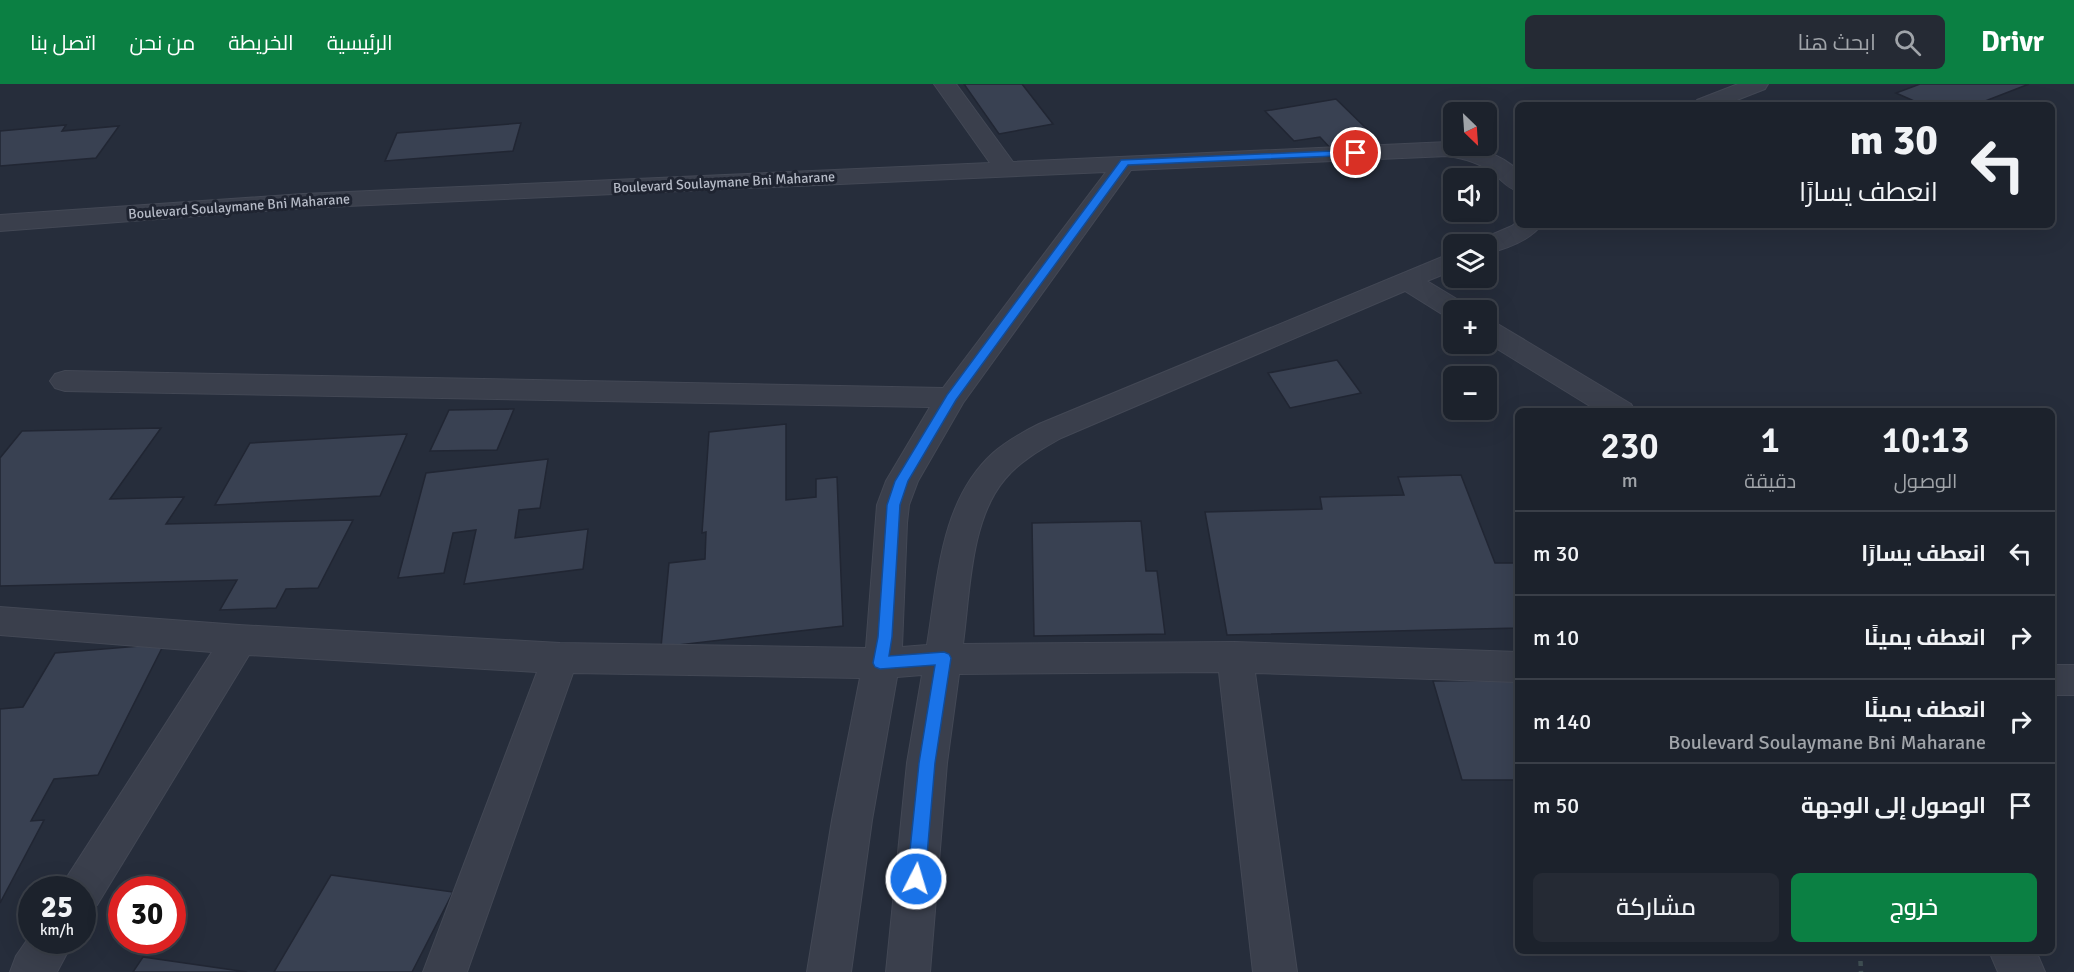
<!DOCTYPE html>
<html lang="ar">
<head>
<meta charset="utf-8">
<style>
  :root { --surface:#1c222c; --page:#252a34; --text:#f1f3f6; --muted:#a0a4a9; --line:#3a3f48; --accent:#0b8043 }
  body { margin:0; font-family:Signika,Cairo,sans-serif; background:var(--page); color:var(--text); direction:rtl; height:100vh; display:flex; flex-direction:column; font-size:22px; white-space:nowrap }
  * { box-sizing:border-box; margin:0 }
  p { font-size:20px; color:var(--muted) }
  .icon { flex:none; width:33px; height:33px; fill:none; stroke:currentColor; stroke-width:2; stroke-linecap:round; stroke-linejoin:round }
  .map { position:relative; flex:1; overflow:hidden; direction:ltr }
  .drawer { position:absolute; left:1515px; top:324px; width:540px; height:546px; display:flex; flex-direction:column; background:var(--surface); border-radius:9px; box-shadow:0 6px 24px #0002,0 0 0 2px var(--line); direction:rtl }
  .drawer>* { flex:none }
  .hud { position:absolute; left:1515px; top:18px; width:540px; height:126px; border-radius:9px; box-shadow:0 6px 24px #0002,0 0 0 2px var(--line); direction:rtl; background:#1c222c; color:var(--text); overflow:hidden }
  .needle { width:39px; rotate:155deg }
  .fabs { position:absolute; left:1443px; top:18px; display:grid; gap:12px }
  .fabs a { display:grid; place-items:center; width:54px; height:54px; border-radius:9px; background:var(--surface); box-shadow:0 6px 24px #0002,0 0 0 2px var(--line); font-size:30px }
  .speed { position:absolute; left:18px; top:792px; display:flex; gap:12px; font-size:30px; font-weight:700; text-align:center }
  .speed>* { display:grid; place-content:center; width:78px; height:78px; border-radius:50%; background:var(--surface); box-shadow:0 6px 24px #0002,0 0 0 2px var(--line); line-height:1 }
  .speed small { font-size:15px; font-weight:400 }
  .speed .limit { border:9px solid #d22; background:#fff; color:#111 }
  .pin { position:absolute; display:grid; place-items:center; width:51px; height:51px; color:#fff; margin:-26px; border:3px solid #fff; border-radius:50%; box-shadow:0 2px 6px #0007 }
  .me { position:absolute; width:66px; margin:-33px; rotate:5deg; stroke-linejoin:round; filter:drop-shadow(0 0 4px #0008) }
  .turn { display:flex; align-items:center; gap:21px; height:126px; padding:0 18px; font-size:27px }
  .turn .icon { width:78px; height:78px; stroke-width:2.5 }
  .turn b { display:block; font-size:42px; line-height:51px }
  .eta { display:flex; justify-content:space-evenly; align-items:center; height:102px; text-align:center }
  .eta b { font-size:36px; font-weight:600; line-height:42px }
  .primary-button { display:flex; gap:12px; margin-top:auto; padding:12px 18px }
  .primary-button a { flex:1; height:69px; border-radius:9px; background:var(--accent); color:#fff; font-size:24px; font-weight:600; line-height:69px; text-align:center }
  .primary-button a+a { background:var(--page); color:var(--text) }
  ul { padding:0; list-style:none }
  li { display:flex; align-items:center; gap:18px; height:84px; padding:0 18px; border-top:2px solid var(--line) }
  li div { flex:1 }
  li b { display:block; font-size:22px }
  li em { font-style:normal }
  header { display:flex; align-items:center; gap:36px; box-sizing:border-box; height:84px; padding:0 30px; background:var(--accent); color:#fff }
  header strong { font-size:28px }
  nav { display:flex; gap:33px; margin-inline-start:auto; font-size:21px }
  .search { width:420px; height:54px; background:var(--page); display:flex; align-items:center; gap:15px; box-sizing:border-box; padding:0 21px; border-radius:9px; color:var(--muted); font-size:22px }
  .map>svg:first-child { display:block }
</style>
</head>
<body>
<header>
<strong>Drivr</strong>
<div class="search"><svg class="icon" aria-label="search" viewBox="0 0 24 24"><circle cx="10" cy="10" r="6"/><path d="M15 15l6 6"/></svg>ابحث هنا</div>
<nav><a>الرئيسية</a><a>الخريطة</a><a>من نحن</a><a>اتصل بنا</a></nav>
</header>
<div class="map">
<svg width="2074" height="888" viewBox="0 0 2074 888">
  <rect width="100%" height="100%" fill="#262d3b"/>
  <!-- building -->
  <g fill="#394152" stroke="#212633" stroke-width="1.5">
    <polygon points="964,0 1022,0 1053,40 999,50"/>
    <polygon points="1920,0 2029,0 1975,21 1923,21 1896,9"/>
    <polygon points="1336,15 1374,52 1350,57 1357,64 1334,68 1320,53 1294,57 1265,27"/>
    <polygon points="521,39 513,67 385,77 397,49"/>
    <polygon points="66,41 62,47 119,42 96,74 0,82 0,47"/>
    <polygon points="1337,276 1361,309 1290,324 1268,289"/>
    <polygon points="514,325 497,366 430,367 449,326"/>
    <polygon points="786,340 786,416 816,413 816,395 837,393 843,542 661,563 669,479 705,475 706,448 702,449 709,348"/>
    <polygon points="161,344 110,415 184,413 166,440 353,436 318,504 286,505 276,524 220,526 237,496 0,502 0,374 22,347"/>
    <polygon points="407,350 380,412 215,421 250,359"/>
    <polygon points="548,375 540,424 519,426 515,454 588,445 583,485 464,500 476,446 453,449 444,489 398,494 426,389"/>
    <polygon points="1461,391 1495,479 1518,479 1518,544 1227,551 1205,428 1322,425 1320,413 1404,411 1398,393"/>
    <polygon points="1141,437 1146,487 1157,487 1165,550 1034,552 1032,439"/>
    <polygon points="164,560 98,691 54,695 31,737 44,736 0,819 0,625 23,623 55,569"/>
    <polygon points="1518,596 1518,696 1462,696 1433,597"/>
    <polygon points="331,791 453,808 412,888 274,888"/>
    <polygon points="143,873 247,888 133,888"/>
  </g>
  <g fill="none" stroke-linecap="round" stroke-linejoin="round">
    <!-- minor casing -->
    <g stroke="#434855" stroke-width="2">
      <g id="minor">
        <path d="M934,0H956L1013,78L1448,58L1454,59V62C1478,62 1499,70 1518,86V107C1507,104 1503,97 1494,90C1481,79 1465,75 1448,72L1131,86L963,319L918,397L909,421L907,439L902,563L927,561C938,495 940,417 993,369C1007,357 1023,348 1039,340L1454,168V186L1427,197L1465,220L1468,226H1454V234L1445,232L1405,207L1061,354C1040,366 1020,377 1005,395C970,436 970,509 963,560L1235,558L1518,568V598L1255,589L1297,888H1253L1219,588L959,590L947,679L930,888H886L907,679L922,591L897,593L872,736L851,888H807L832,736L860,594L573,589L467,888H423L537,588L249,571L97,821L82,827V806H61L67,793L212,568L0,551V523L239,541L560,559L866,564L877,421L886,397L930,323L65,307L55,304L50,297L55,290L65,287L943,304L1106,88L303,124L0,147V131L303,110L990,79Z"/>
        <polygon points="1738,0 1768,0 1765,5 1724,21 1694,21 1697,16"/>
        <path d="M1518,137V141H1541C1530,157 1505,165 1486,170V160H1474L1477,157L1512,142Z"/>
        <polygon points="1486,236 1496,239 1631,320 1635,327 1598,327 1486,258"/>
        <rect x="2052" y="581" width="22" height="30"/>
        <polygon points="32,849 32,856 74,856 57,888 10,888 16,872"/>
        <polygon points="1989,867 2036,867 2045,888 1998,888"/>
      </g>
    </g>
    <!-- path -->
    <polyline stroke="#415155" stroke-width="4.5" stroke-dasharray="5 5" stroke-linecap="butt" points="1860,867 1861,888"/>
    <!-- minor -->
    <use href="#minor" fill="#3a3f4c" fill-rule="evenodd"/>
  </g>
  <!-- route -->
  <polygon fill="#1a73e8" stroke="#114b97" stroke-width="1.5" points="1356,66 1361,69 1359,71 1128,81 956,316 908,397 900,421 892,553 889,572 944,568 949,570 951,574 935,679 925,795 922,801 916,803 910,801 907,795 919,679 935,581 880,585 875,583 873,579 878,553 887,421 895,397 947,311 1121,76"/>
  <g text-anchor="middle" stroke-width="6" stroke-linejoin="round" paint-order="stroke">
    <!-- far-street labels -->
    <g font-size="14" fill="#b6bbc7" stroke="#1f2431">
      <text transform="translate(724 98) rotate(-3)" y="5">Boulevard Soulaymane Bni Maharane</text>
      <text transform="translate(239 122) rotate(-4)" y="5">Boulevard Soulaymane Bni Maharane</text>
    </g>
  </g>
</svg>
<div class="fabs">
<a><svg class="needle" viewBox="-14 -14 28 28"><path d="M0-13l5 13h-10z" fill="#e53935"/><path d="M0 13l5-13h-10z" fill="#a0a4a9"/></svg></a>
<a><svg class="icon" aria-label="sound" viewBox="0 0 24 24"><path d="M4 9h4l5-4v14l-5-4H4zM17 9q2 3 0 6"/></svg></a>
<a><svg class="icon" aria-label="layers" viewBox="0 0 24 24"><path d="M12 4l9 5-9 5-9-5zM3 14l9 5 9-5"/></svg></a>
<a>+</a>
<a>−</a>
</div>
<div class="speed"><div>25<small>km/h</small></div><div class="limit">30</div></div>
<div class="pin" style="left:1356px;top:69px;background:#d93025"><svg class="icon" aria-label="arrive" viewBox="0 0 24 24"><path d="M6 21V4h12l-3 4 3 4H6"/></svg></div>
<svg class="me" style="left:916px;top:795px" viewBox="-20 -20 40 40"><circle r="17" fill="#1a73e8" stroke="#fff" stroke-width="3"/><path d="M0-11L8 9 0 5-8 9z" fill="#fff"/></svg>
<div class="hud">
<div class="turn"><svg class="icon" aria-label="left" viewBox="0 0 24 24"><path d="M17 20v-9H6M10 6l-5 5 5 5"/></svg><div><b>30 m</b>انعطف يسارًا</div></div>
</div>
<section class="drawer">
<div class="eta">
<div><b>10:13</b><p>الوصول</p></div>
<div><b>1</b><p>دقيقة</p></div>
<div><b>230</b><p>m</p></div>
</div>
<ul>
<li><svg class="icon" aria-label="left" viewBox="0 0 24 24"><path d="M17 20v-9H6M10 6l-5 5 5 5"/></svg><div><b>انعطف يسارًا</b></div><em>30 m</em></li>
<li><svg class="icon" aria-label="right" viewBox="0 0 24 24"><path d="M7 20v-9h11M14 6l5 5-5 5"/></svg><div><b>انعطف يمينًا</b></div><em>10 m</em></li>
<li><svg class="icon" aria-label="right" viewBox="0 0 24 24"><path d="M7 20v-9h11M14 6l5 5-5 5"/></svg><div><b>انعطف يمينًا</b><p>Boulevard Soulaymane Bni Maharane</p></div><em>140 m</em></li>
<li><svg class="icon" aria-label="arrive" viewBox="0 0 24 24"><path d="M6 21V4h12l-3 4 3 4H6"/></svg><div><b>الوصول إلى الوجهة</b></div><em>50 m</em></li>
</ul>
<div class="primary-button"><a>خروج</a><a>مشاركة</a></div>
</section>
</div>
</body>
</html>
